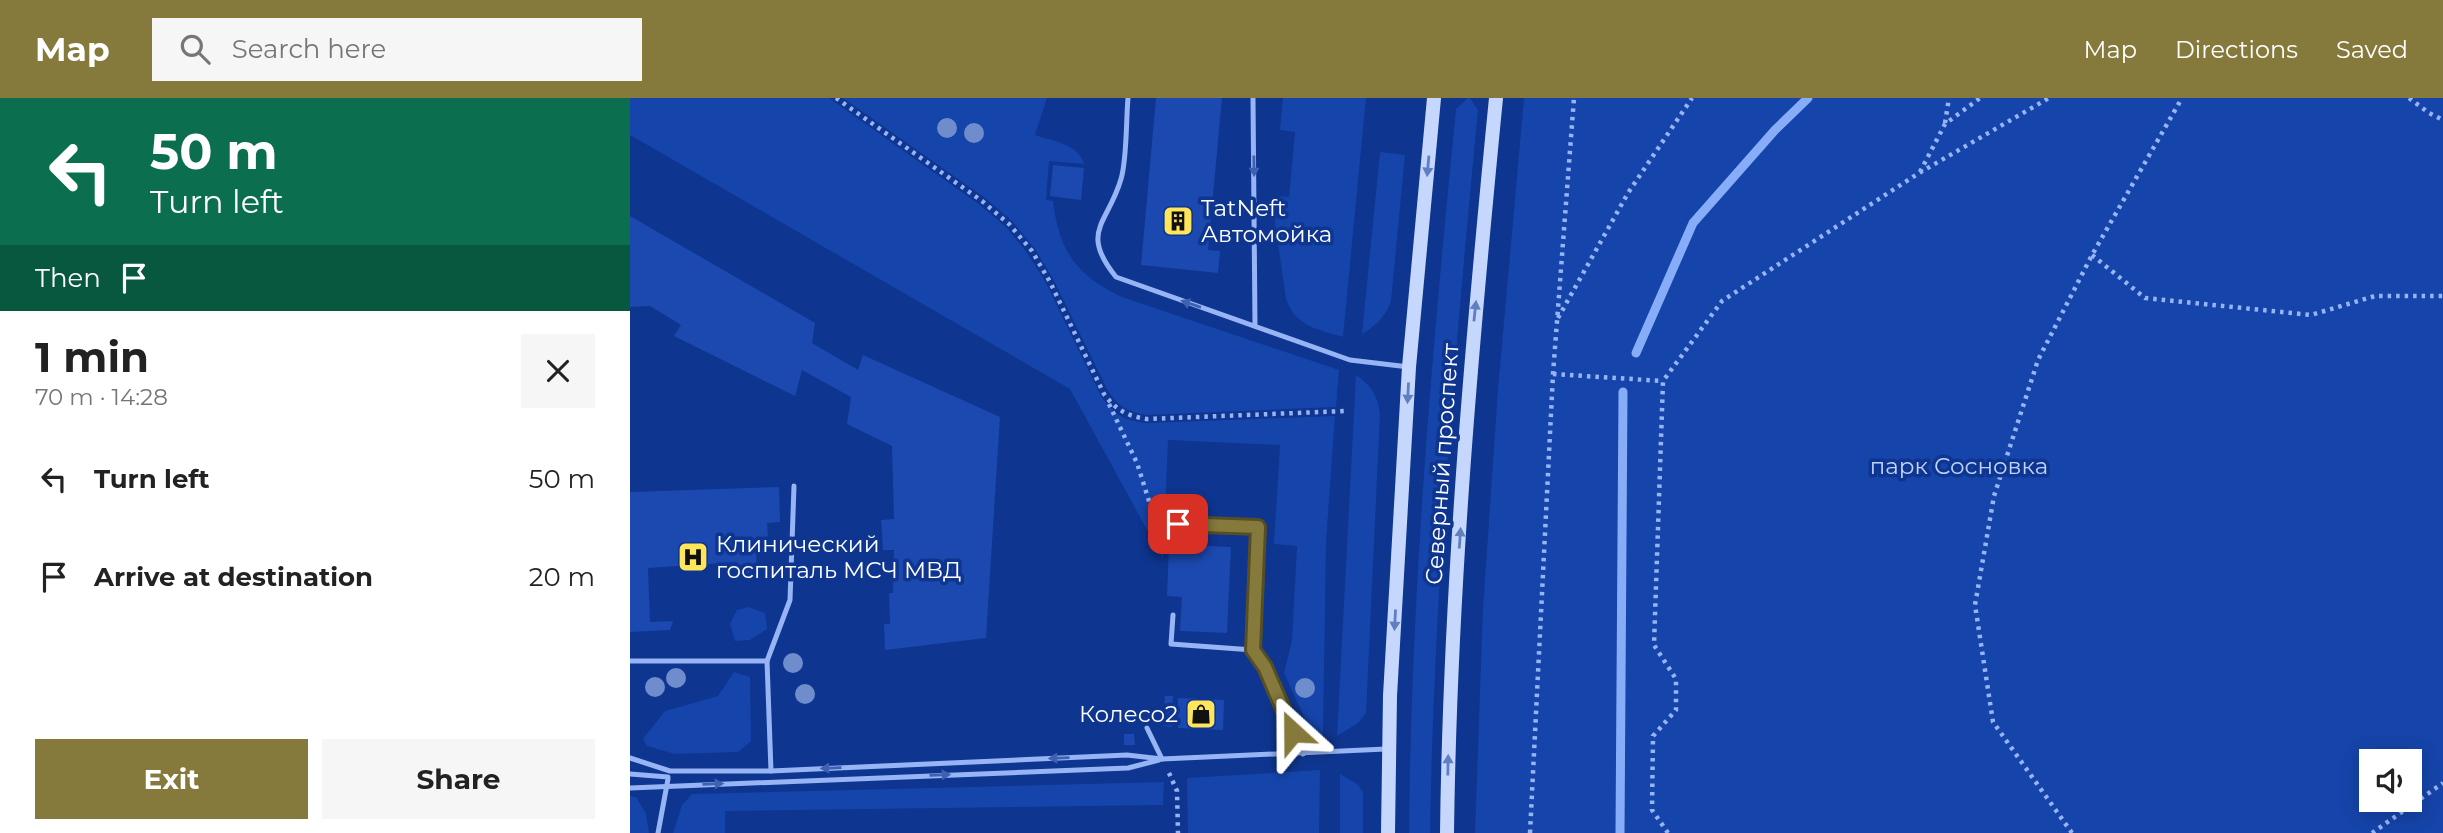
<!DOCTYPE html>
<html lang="en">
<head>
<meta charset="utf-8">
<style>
  :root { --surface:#fff; --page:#f6f6f6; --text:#222; --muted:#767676; --accent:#857a3b }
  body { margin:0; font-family:Montserrat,sans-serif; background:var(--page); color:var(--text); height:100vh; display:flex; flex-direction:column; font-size:26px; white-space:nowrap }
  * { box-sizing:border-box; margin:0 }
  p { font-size:23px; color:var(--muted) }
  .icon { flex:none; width:38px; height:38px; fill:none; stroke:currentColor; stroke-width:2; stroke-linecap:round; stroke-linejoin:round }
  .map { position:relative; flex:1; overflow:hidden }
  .sheet { display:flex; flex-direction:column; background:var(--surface); width:630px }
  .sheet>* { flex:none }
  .guide { background:#0b6e4f; color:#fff; overflow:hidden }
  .buttons { position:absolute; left:1729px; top:651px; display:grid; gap:14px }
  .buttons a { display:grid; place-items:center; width:63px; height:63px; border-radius:0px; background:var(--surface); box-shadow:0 4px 18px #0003; font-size:35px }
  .pin { position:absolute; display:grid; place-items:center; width:60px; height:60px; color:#fff; margin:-30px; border-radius:14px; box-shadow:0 4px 10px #0006 }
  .me { position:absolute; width:77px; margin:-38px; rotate:336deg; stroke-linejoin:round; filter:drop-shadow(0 0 5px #0008) }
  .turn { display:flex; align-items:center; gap:24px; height:147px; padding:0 35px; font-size:32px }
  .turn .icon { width:91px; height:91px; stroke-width:2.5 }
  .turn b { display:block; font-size:49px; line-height:60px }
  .then { display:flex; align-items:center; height:66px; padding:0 35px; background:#0003; gap:14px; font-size:26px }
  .round { display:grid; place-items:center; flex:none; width:74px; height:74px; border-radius:0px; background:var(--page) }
  .summary { display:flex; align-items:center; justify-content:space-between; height:119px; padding:0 35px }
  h1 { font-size:42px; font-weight:700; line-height:52px }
  .cta { display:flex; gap:14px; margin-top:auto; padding:14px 35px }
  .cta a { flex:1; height:80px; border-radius:0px; background:var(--accent); color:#fff; font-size:28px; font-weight:700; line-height:80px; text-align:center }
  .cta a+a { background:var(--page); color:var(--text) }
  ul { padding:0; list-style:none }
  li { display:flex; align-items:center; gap:21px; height:98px; padding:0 35px }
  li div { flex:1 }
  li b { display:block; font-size:26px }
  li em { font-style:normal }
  header { display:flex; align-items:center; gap:42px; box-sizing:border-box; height:98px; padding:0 35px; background:var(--accent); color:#fff }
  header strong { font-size:33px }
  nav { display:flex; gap:38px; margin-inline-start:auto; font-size:24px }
  .search { width:490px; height:63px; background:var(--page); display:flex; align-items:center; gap:18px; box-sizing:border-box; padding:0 24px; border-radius:0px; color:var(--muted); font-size:26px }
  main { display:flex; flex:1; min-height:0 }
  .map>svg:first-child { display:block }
</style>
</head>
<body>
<header>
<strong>Map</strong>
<div class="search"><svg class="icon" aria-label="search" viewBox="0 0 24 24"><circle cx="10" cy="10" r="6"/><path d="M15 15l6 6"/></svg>Search here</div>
<nav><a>Map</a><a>Directions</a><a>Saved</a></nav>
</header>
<main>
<section class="sheet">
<div class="guide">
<div class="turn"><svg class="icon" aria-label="left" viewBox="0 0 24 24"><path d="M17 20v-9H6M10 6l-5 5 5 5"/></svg><div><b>50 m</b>Turn left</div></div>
<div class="then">Then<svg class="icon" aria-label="arrive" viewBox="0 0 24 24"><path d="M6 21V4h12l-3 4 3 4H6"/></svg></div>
</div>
<div class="summary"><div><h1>1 min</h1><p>70 m · 14:28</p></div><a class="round"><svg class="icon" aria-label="close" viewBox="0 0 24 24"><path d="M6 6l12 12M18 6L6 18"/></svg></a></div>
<ul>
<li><svg class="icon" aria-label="left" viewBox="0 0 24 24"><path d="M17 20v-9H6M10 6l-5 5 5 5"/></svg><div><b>Turn left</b></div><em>50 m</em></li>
<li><svg class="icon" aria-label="arrive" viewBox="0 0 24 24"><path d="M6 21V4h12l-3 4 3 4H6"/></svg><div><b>Arrive at destination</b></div><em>20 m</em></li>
</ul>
<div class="cta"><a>Exit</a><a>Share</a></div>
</section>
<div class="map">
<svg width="1813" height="735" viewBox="0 0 1813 735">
  <rect width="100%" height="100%" fill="#0e358f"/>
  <!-- green -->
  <g fill="#1544aa" fill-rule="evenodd">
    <path d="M0,0H199L350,107L376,129L398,156L416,185L471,298C485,317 493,322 516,325L705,318L696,444L693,637L682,636L654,575L662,542L667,448L644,446L650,347L538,342L533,461L440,291L0,37Z"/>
    <path d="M213,0H417L405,37C422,43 449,46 454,66L419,63L416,102L423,103C429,153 446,177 492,199L709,272L706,309L517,317C498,314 489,309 478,293L423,181L405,151L382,123L355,100Z"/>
    <path d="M653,0H736L713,239C687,231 666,229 656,201L644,118V98L659,99L665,34L650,32Z"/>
    <path d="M838,0H840L848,12C825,252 804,493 800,735H779C781,493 802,252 826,11Z"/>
    <path d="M894,0H1813V735H845L853,510L868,291ZM1741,663H1780V702H1741Z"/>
    <path d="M750,54L775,57L761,203C755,219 747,227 732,236Z"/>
    <path d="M726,277C742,288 748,298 750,317L736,615L728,625L707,638Z"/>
    <polygon points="119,509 135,515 137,531 120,542 105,543 100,526 107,512"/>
    <polygon points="104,574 120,579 121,643 108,654 45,656 17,648 13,641 35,613 88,598"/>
    <polygon points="690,672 689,735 558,735 557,680"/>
    <polygon points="710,676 727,686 733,694 733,735 710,735"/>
    <polygon points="534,684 533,707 95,713 95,735 43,735 52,707 62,696"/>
    <polygon points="0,698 6,699 16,716 19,735 0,735"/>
  </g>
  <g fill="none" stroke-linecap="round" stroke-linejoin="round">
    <!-- stream -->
    <g stroke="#88adf8" stroke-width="9">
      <polyline points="1006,255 1063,125 1145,32 1178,0"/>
      <polyline points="990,735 993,294"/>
    </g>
  </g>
  <!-- building -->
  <g fill="#1b49af">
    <polygon points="526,0 592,0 578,152 590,153 588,175 511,167"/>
    <polygon points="423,67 454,70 451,102 420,98"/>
    <polygon points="0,118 185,225 182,245 228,272 233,257 370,319 356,540 255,552 254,526 260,526 259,495 263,495 264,452 253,452 251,422 264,421 262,348 217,326 221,299 172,272 165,298 44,238 51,227 20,208 0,209"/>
    <polygon points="149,389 150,424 137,425 139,452 126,453 127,476 109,477 107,464 18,470 20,524 43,523 40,532 0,534 0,394"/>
    <polygon points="539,446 601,449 597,535 550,533 552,499 537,498"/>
    <polygon points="535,598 543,598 542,629 533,628"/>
    <polygon points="548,600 594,602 593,632 548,630"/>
    <polygon points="494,636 504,636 505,647 494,647"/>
  </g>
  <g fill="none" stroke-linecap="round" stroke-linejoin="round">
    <!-- path -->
    <g stroke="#97b4f4" stroke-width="4.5" stroke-dasharray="3.5 5" stroke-linecap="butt">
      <path d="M206,0L352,103L379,126L402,153L420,184L474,296C486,312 497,318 517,321L716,313"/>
      <polyline points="1779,0 1799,15 1813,22"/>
      <polyline points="1315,25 1319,0"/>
      <polyline points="1290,74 1315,26 1350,0"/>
      <polyline points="1462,157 1515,200 1681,217 1745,198 1813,198"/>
      <polyline points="928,220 998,95 1062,0"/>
      <polyline points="923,276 1033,283"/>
      <polyline points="479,306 507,365 526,425"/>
      <polyline points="539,675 547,693 548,735"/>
      <polyline points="900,735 923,276 944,0"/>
      <polyline points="1038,735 1022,712 1023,638 1046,612 1046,581 1024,547 1033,283 1092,203 1289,75 1419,0"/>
      <polyline points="1442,735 1363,624 1345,507 1364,398 1408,262 1462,157 1552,0"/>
      <polyline points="1742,735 1813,685"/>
    </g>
    <!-- service -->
    <g stroke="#97b4f4" stroke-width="5">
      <path d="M498,0C496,22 497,62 491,81C478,126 449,133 486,179L720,262L779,269"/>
      <polyline points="623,0 625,228"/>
      <polyline points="548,426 628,429 623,552 635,569 673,656"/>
      <polyline points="543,517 541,546 623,552"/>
      <polyline points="0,563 137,563"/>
      <polyline points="517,630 532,661"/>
      <polyline points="0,660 40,673 141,673 497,657 532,661 756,651"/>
      <polyline points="141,673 137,563 160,502 164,388"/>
      <polyline points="0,676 38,679"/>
      <polyline points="0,690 498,670 529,662"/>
      <polyline points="28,735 38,681"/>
    </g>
    <!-- secondary -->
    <g stroke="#c6d7fd" stroke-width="14">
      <polyline points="758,735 760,598 779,269 804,0"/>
      <path d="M817,735C820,489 842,244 866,0"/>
    </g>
  </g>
  <!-- trees -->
  <g fill="#6f8ccc">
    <circle cx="317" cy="30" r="10"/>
    <circle cx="344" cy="35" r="10"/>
    <circle cx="163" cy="565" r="10"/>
    <circle cx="46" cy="580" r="10"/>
    <circle cx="25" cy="589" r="10"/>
    <circle cx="675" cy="590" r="10"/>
    <circle cx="175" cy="596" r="10"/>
  </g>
  <!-- one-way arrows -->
  <defs><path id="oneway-solid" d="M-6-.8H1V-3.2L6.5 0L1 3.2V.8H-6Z" transform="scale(1.75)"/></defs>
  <g fill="#3e61b2">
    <use href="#oneway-solid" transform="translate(624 68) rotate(89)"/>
    <use href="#oneway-solid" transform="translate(561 206) rotate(-161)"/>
    <use href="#oneway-solid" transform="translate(429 660) rotate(178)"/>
    <use href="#oneway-solid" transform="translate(201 670) rotate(178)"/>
    <use href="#oneway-solid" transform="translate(310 677) rotate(-2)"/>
    <use href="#oneway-solid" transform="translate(83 686) rotate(-2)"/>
  </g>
  <g fill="#617ec0">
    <use href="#oneway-solid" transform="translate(798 68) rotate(95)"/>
    <use href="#oneway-solid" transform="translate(845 213) rotate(-84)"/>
    <use href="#oneway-solid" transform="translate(778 295) rotate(93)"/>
    <use href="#oneway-solid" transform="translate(830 440) rotate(-86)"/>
    <use href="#oneway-solid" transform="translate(765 522) rotate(93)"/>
    <use href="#oneway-solid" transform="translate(818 667) rotate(-89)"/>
  </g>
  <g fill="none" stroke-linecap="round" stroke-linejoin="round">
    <!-- route casing -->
    <g stroke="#564f26" stroke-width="18">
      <polyline id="route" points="548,426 628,429 623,552 635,569 663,634"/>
    </g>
    <!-- route -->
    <use href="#route" stroke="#857a3b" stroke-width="12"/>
  </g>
  <!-- icons -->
  <defs>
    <g id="building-square" transform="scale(1.575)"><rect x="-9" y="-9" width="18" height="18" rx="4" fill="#ffe559" stroke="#0e358f"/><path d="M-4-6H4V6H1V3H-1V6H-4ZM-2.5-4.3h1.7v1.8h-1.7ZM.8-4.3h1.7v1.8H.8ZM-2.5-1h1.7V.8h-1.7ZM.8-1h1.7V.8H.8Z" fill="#111"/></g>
    <g id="hospital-square" transform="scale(1.575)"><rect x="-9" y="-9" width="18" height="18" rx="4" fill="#ffe559" stroke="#0e358f"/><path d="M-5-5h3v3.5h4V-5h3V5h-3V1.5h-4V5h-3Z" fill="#111"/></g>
    <g id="shop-square" transform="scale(1.575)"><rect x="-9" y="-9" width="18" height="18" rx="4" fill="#ffe559" stroke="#0e358f"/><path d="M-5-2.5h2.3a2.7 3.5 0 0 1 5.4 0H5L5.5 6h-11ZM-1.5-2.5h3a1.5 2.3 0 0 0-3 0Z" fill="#111"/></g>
  </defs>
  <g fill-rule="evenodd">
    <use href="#building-square" x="548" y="123"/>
    <use href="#hospital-square" x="63" y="459"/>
    <use href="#shop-square" x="571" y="616"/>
  </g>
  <g text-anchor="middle" stroke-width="7" stroke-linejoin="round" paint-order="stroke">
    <!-- poi labels -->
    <g font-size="23" fill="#fff" stroke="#0e358f" text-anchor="start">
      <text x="571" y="118">TatNeft<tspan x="571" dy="26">Автомойка</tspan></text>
      <text x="86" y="454">Клинический<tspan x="86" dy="26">госпиталь МСЧ МВД</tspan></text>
      <text x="548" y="624" text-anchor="end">Колесо2</text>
    </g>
    <!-- street labels -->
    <g font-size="23" fill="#fff" stroke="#0e358f">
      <text transform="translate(812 366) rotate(-86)" y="8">Северный проспект</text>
    </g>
    <!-- park labels -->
    <g font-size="23" fill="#bed3fe" stroke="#0e358f">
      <text x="1329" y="376">парк Сосновка</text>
    </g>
  </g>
</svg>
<div class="buttons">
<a><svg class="icon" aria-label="sound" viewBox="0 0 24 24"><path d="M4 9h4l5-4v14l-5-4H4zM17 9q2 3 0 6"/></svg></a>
</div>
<div class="pin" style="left:548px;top:426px;background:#d93025"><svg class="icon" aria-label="arrive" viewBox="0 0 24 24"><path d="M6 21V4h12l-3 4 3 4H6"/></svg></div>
<svg class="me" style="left:663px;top:634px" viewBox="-20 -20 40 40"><path d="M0-17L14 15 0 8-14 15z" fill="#857a3b" stroke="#fff" stroke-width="4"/></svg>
</div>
</main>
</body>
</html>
